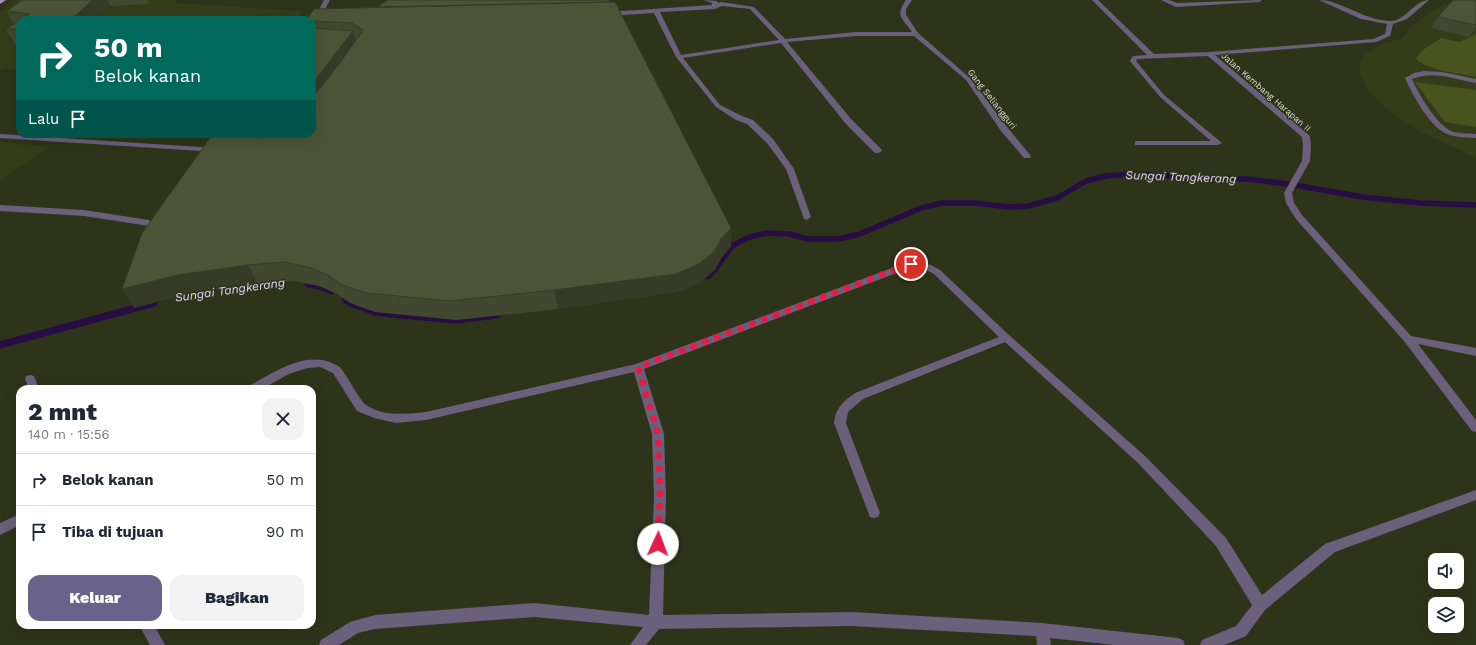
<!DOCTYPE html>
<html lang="id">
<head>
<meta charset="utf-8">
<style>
  :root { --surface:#fff; --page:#f2f2f3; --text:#1f2937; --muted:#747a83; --line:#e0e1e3; --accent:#69628b }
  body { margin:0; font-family:"Work Sans",sans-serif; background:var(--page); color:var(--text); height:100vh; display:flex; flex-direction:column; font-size:15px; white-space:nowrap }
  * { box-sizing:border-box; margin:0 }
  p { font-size:13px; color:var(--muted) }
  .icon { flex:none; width:22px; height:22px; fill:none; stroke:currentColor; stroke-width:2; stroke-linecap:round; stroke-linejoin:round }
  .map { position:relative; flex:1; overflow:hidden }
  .drawer { position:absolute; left:16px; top:385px; width:300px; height:244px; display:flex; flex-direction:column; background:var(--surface); border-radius:12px; box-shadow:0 4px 16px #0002 }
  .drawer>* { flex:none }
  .hud { position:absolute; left:16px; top:16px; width:300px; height:122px; border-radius:12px; box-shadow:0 4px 16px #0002; background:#00695c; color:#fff; overflow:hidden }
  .buttons { position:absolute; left:1428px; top:553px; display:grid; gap:8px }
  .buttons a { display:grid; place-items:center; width:36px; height:36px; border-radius:8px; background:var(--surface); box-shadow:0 4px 16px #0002; font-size:20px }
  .pin { position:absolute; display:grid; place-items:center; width:34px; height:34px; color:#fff; margin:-17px; border:2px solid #fff; border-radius:50%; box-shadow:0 1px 4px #0007 }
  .me { position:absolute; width:44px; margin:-22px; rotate:2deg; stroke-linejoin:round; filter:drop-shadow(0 0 3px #0008) }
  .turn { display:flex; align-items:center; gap:14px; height:84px; padding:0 12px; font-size:18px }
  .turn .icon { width:52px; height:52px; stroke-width:2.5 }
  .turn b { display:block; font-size:28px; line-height:34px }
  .then { display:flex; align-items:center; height:38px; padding:0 12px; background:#0003; gap:8px; font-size:15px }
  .round { display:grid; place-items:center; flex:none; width:42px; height:42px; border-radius:12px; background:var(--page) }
  .overview { display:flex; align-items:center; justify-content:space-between; height:68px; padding:0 12px }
  h1 { font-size:24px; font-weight:800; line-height:30px }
  .cta { display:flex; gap:8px; margin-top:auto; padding:8px 12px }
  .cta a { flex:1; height:46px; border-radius:12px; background:var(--accent); color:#fff; font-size:16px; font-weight:800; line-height:46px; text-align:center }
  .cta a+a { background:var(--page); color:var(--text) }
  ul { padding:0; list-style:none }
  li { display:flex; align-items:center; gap:12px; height:52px; padding:0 12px; border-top:1px solid var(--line) }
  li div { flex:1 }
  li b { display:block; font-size:15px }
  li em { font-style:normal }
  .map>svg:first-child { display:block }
</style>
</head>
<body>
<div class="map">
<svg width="1476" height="645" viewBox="0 0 1476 645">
  <rect width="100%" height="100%" fill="#2e3419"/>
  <!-- built -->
  <g fill="#343c19">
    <polygon points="17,0 177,0 175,3 302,11 296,20 20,20 20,69 0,69 0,12"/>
    <polygon points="1445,3 1476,10 1476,158 1419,131 1388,110 1369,92 1360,74 1359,67 1361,60 1366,54 1382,44 1403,38 1411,26"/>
    <polygon points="0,142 51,146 0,180"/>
  </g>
  <!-- green -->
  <g fill="#48531d">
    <path d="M1476,34V77C1459,73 1429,71 1416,59L1420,52L1441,38L1460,42Z"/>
    <polygon points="1415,82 1476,90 1476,127 1445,122"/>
  </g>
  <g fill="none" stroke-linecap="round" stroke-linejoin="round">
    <!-- stream-far1 -->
    <polyline stroke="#270d44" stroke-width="5.5" points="730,247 747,238 766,233 789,234 808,239 838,239 860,234 921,208 942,203 974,203 1009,207 1028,206 1057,198 1086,181 1106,176 1129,174 1246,179 1288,184 1363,197 1420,203 1476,205"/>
    <!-- stream -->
    <g stroke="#270d44" stroke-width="7">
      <path d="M708,276C718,267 722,255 732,246"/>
      <polyline points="308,284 319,286 331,291"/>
      <polyline points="345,299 350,303 375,312 400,315 456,320 497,315"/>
      <polyline points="0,345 154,303"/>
    </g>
    <!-- lane -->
    <path fill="#6a607c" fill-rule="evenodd" d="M1424,71L1442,72L1476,79V83C1455,79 1433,70 1412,79C1418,93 1436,124 1451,131C1458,134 1468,133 1476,134V138C1466,137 1454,138 1445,133C1429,125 1412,94 1405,78L1414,73Z"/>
    <!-- street -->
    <g fill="#6a607c" fill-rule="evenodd">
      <polygon points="324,0 330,0 315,28 312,30 312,23"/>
      <path d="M704,0L717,1L718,3L721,2L754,7L785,39L856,32H912C902,18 895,16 906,0H912L906,9V15L918,33L970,78L1007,127L1031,156L1030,158H1024L1001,131L966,80L914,36H856L787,42L852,120L881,149L882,151L878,153H875L846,124L781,43L683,58L720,105L742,116L753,120L773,139L794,169L811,217L807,220L804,219L786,169L767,143L747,124L736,120L716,107L676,57L654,13L608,16L605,14L608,12L712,5V3ZM722,6L750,9L779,40L681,55L660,12L715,9Z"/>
      <path d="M1092,0H1098L1154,54L1209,52L1373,39L1385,34L1387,24L1361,19L1319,0C1340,0 1364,20 1389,21C1406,22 1414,0 1429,0L1407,19L1393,24L1390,36L1376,42L1215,55L1310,136L1311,146L1310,161L1292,193L1294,203L1302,215L1411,336L1476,348V356L1418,344L1476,420V432L1472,431L1404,341L1296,219L1286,203L1284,193L1302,161L1303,146L1302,137L1208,56L1137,59L1136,61L1164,95L1222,143L1218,145H1135V141H1211L1160,97L1130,61L1133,56L1147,55Z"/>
      <polygon points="1161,0 1169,0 1177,3 1262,0 1259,2 1176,7"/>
      <polygon points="0,134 216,148 220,150 216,152 0,138"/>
      <polygon points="0,205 84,210 149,220 153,223 149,226 84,216 0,211"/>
      <path d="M918,261L931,265L940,270L1010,336L1146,457L1226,538L1262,595L1325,544L1476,490V500L1335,552L1265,610L1246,636L1224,645H1200L1202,640L1236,626L1252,605L1216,546L1138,463L1005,342L863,399L848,412L846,423L880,513L878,517L874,518L870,517L834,423C835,408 844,401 855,393L999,337L934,274L921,267H912L644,369L664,434L666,497L663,615L851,612L1042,623L1178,638L1183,640L1185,645H1115L1050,638L1051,645H1037L1036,636L851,626L659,629L646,645H630L643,627L534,617L375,629L358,633L339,645H319L321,640L350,622L375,615L534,603L649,615L654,497L652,434L634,372L426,420L396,423L374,418L357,411L333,373L320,367L307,368L289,374L262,389H248L249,386C273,373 304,351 332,363C336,365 340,366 342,370C348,377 360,401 366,405C384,417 406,414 426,412L636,364L908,262Z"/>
      <polygon points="30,375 34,376 39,389 29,389 25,379 26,376"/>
      <polygon points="20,514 20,525 0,535 0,523"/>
      <polygon points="139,625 154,625 165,645 150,645"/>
    </g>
    <!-- primary -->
    <polygon fill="#a28ec5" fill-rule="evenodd" points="0,0 6,0 0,4"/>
  </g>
  <!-- wall -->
  <g fill="#41482f">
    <polygon points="22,0 153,0 149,4 110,6 20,20 20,44 15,44 6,29 14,24 7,11"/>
    <polygon points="1476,0 1476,26 1469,37 1431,28 1438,17"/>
    <polygon points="377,7 731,228 731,246 722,257 715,270 699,283 677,292 558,309 456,320 375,312 350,303 337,294 319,286 294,281 258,284 189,293 134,308 221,136 220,134 312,134 312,20"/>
  </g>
  <!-- shaded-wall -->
  <g fill="#353b26">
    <polygon points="93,0 107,0 110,6 95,20 70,20"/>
    <polygon points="147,0 153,0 149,4"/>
    <polygon points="353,31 358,47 312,108 312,84"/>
    <polygon points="264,134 293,134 271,148"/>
    <polygon points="731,228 731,246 722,257 715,270 699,283 677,292 558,309 554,290 721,239"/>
    <polygon points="248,265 258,284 189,293 134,308 122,289 178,275"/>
  </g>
  <!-- building -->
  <g fill="#4c5437" stroke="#353b26">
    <polygon points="22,0 93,0 70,20 20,20 29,14 7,11"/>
    <polygon points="388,0 609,0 610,2 377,7"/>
    <polygon points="1453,0 1476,0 1476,25 1438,17"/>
    <polygon points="615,2 731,228 721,239 714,252 699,264 676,274 554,290 450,301 367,293 342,285 328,275 311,268 285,262 248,265 178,275 122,289 142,233 212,135 265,138 280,134 312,134 312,98 340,63 363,30 352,23 312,21 312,20 306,20 314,9"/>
    <polygon points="20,20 20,29 6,29"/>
    <polygon points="312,28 353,31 312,84"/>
  </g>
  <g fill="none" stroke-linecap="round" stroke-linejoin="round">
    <!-- route -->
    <polyline stroke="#e11d48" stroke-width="7" stroke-dasharray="0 12.6" points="658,544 660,497 658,434 638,367 911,264"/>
  </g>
  <g text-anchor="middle" stroke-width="3" stroke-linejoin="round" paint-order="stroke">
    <!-- far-street labels -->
    <g font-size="9" fill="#dadfce" stroke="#2e3419">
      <text transform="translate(1266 92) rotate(41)" y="3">Jalan Kembang Harapan II</text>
      <text transform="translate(992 99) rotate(52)" y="3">Gang Seliangguri</text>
    </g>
    <!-- water labels -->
    <g font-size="12" font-style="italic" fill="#e1d5f9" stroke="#2e3419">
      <text transform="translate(1181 177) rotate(2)" y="4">Sungai Tangkerang</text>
      <text transform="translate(230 290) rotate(-8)" y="4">Sungai Tangkerang</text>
    </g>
  </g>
</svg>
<div class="buttons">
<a><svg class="icon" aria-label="sound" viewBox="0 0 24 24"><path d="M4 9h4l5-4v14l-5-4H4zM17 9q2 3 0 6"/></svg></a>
<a><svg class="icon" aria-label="layers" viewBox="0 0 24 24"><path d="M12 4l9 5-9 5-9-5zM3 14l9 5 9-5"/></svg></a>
</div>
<div class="pin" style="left:911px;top:264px;background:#d93025"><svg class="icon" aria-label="arrive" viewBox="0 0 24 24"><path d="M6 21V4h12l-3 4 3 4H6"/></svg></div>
<svg class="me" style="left:658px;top:544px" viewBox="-20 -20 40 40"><circle r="19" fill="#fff"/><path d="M0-13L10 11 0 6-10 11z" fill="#e11d48"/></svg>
<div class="hud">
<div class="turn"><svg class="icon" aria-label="right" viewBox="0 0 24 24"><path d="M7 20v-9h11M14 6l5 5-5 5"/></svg><div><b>50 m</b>Belok kanan</div></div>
<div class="then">Lalu<svg class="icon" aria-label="arrive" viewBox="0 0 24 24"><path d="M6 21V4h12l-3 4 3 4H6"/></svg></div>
</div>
<section class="drawer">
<div class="overview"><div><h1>2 mnt</h1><p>140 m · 15:56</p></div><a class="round"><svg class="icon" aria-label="close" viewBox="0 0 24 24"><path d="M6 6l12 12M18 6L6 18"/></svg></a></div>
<ul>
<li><svg class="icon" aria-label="right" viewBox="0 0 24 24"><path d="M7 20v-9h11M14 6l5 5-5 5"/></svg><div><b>Belok kanan</b></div><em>50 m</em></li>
<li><svg class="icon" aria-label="arrive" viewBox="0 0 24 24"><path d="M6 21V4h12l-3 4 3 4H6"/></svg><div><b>Tiba di tujuan</b></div><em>90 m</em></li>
</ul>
<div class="cta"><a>Keluar</a><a>Bagikan</a></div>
</section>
</div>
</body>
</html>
